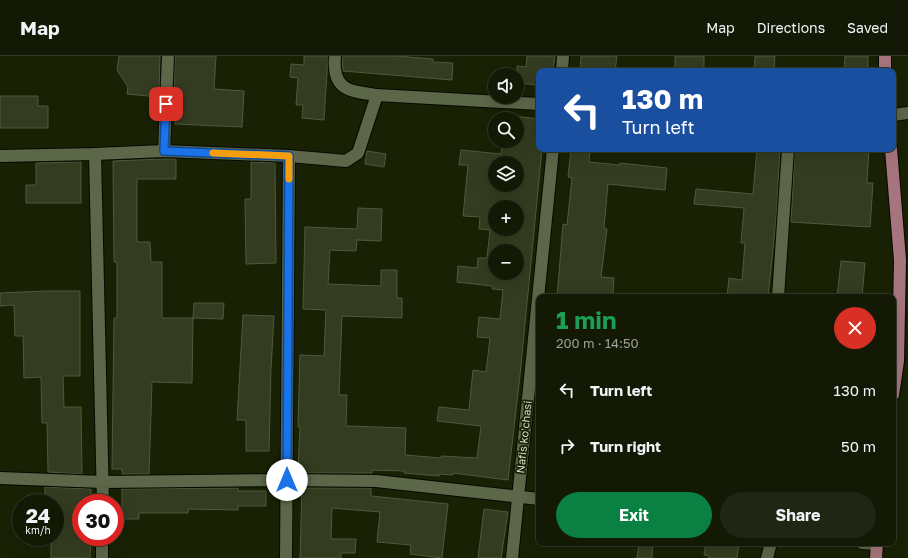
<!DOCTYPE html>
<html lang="en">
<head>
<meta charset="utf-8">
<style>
  :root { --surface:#131904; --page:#202613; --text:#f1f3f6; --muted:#9da09a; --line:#323826; --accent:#0b8043 }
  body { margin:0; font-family:"Golos Text",sans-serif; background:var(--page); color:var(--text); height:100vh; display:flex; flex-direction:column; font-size:15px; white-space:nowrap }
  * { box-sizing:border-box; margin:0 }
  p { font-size:13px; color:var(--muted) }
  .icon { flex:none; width:22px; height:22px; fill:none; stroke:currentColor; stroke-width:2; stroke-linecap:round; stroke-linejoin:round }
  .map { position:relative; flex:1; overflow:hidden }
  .sheet { position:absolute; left:536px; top:238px; width:360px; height:252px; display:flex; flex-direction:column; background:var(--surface); border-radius:8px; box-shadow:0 4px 16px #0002,0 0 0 1px var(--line) }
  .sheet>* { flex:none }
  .guide { position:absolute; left:536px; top:12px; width:360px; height:84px; border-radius:8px; box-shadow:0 4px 16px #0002,0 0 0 1px var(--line); background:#1a4fa0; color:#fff; overflow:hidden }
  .buttons { position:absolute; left:488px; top:12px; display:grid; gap:8px }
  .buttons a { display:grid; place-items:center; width:36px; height:36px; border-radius:50%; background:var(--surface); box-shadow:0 4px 16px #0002,0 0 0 1px var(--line); font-size:20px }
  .speed { position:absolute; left:12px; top:438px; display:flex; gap:8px; font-size:20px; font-weight:700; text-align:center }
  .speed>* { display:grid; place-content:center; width:52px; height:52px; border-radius:50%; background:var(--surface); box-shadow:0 4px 16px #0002,0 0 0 1px var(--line); line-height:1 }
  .speed small { font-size:10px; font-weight:400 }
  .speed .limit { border:6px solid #d22; background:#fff; color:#111 }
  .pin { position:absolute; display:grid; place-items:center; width:34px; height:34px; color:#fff; margin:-17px; border-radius:8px; box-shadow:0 2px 6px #0006 }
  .me { position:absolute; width:44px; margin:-22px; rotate:0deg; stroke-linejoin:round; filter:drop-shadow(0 0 3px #0008) }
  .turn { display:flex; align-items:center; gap:14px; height:84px; padding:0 20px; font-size:18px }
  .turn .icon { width:52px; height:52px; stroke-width:2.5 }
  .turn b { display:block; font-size:28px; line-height:34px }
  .round { display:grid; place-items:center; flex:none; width:42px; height:42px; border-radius:21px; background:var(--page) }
  .headline { display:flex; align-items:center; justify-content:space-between; height:68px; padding:0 20px }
  h1 { font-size:24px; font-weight:700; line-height:30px; color:#1e9e55 }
  .cta { display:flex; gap:8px; margin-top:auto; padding:8px 20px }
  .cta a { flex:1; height:46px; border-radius:24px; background:var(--accent); color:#fff; font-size:16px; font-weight:700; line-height:46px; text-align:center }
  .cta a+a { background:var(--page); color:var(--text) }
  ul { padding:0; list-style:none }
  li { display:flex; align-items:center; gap:12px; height:56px; padding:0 20px }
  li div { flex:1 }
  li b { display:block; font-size:15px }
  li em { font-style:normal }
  header { display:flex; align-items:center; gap:24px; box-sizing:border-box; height:56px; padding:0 20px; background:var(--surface); border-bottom:1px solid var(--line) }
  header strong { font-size:19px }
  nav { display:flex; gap:22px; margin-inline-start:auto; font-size:14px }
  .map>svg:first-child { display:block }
</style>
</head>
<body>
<header>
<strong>Map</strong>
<nav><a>Map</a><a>Directions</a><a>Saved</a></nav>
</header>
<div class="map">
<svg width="908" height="502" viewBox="0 0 908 502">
  <rect width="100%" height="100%" fill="#192105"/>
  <!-- building -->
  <g fill="#333c20" stroke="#4f593b" fill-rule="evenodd">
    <polygon points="119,0 160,0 159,41 127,38 128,31 117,14"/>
    <polygon points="175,0 216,0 214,33 244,35 242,71 175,68 177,43 174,42"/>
    <polygon points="304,0 328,0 324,64 302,62 303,49 296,49 298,22 290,21 291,8 304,9"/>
    <polygon points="342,0 397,0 433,3 433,6 453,7 452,24 343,15"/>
    <polygon points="527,0 555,0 553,15 539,15 539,29 517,27 517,10 526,11"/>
    <polygon points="581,0 617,0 615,15 580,15"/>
    <rect x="675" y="0" width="29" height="15"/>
    <polygon points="755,0 775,0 774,15 754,15"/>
    <polygon points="845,0 868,0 868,15 844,15"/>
    <polygon points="0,40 38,40 38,50 48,50 48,72 0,72"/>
    <path d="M505,59L539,63V93H542L520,319L508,424L453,417V419L439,418V420L404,417V415L372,414V417H303V413H298L300,371H298L300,299L324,300L326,254L303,253L305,171L357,173L358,152L382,153L381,185L357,184V183L356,195L330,194L328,228L381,230V214H397V242H402V262L342,260L339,339H347L346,370L406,372L405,399L441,402V400L477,402L481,370L437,365L439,351L469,354L473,314L486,316L490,282L477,281L479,261L500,263L503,234L492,233V230L457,226L458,210L477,212L478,202H487L490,174L479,173L480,161L463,160L468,109H459L461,94L501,98L503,85H517V63H505ZM495,107H517V129H495ZM495,151H517V173H495ZM495,195H517V217H495Z"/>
    <polygon points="571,93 590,93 589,106 620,109 620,107 667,112 665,134 608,128 604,172 607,173 601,221 614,222 613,241 557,241 563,168 567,169 572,122 568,121"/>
    <polygon points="757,93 780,93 776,165 768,241 727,241 729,222 742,224 745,187 741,187 744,152 694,148 696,133 753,138"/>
    <polygon points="795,93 869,93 867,127 873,127 870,171 791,166"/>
    <polygon points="367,95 386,98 384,111 365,108"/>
    <polygon points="164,103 176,103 176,123 137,123 137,186 150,186 151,206 162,206 162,262 193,262 192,327 152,326 149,418 122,418 122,413 112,413 114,262 117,262 117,206 114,206 113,105"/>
    <polygon points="81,106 81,147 26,147 26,129 36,129 36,107"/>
    <polygon points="251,106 275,107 276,207 246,208 245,143 251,143"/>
    <polygon points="841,205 865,207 862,241 837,241"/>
    <polygon points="45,235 80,235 80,320 63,320 64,351 81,351 82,418 48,416 47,367 42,367 41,321 24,322 23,280 15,280 14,249 0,250 0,237"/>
    <polygon points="194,247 224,247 223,263 193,262"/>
    <polygon points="243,259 274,260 271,313 269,395 246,395 246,364 237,364"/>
    <polygon points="45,431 91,433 91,447 81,447 81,481 91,481 90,502 51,502 51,481 55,481 55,447 45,447"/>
    <polygon points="238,432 238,435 266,435 266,450 238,450 238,454 188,453 188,457 139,457 139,463 122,463 122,433"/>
    <polygon points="302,432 371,432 371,440 448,448 442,502 410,498 411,489 377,486 380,456 332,452 331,483 356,483 355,497 341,497 341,502 300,502"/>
    <polygon points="484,453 508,456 501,502 478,502"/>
    <polygon points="639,487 653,487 652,502 637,502"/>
    <polygon points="706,487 739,487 737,502 709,502 709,500 704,499"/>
  </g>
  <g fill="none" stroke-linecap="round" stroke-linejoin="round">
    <!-- minor casing -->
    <g stroke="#050a00" stroke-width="14">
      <g id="minor">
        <path d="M335,0C332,34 348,35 377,39L539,48"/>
        <polyline points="562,15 563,0"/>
        <polyline points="893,59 908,57"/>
        <polyline points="164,95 168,0"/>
        <polyline points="95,98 103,447"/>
        <polyline points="0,100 95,98 164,95 289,100 346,105 358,97 377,39"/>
        <polyline points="778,241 788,93"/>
        <polyline points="0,422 103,426 287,424 376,425 539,443"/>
        <polyline points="862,487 876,488"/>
        <polyline points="102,502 102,481"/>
        <polyline points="286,502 289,100"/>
        <polyline points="512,502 553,93"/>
        <polyline points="767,502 771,487"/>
      </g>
    </g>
    <!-- major casing -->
    <g stroke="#050a00" stroke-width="14">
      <g id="major">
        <polyline points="885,0 885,15"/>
        <polyline points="891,93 900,204 898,305 893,339"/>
        <polyline points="876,502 877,487"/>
      </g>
    </g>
    <!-- minor -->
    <use href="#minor" stroke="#5c6648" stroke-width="12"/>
    <!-- major -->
    <use href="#major" stroke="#a6747c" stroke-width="12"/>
  </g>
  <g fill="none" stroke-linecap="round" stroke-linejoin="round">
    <!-- route casing -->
    <g stroke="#114b97" stroke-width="10">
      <polyline id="route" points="166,48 164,95 289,100 287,424"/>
    </g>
    <!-- route -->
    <use href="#route" stroke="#1a73e8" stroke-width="7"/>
    <!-- slow -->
    <polyline stroke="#f59e0b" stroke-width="7" points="213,97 289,100 289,123"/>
  </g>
  <g text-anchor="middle" stroke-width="3.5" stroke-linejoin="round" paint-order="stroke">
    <!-- street labels -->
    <g font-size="11" fill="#d6dccb" stroke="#192105">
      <text transform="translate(524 381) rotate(-84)" y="4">Nafis koʻchasi</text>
    </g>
  </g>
</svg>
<div class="buttons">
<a><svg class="icon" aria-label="sound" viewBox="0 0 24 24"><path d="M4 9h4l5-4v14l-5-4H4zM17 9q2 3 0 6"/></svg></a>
<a><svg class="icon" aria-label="search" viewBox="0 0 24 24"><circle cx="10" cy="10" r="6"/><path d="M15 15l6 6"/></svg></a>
<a><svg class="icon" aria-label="layers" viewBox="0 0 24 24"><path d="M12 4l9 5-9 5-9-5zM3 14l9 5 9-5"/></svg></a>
<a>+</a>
<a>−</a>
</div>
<div class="speed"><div>24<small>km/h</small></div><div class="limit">30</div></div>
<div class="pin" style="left:166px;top:48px;background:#d93025"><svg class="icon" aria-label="arrive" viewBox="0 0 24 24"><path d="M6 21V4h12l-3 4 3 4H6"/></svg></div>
<svg class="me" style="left:287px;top:424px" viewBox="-20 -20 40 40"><circle r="19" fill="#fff"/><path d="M0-13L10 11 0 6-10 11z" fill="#1a73e8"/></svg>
<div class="guide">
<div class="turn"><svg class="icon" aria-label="left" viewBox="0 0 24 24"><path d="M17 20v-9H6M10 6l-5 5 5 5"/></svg><div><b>130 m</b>Turn left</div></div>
</div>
<section class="sheet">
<div class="headline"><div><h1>1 min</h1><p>200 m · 14:50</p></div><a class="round" style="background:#d93025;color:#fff"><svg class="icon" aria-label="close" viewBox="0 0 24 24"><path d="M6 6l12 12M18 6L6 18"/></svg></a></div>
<ul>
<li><svg class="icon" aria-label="left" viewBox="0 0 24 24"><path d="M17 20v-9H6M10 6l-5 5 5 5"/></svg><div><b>Turn left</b></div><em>130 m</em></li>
<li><svg class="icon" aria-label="right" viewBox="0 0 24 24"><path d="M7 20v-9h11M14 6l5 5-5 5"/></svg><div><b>Turn right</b></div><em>50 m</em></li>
</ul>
<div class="cta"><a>Exit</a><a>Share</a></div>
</section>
</div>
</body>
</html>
